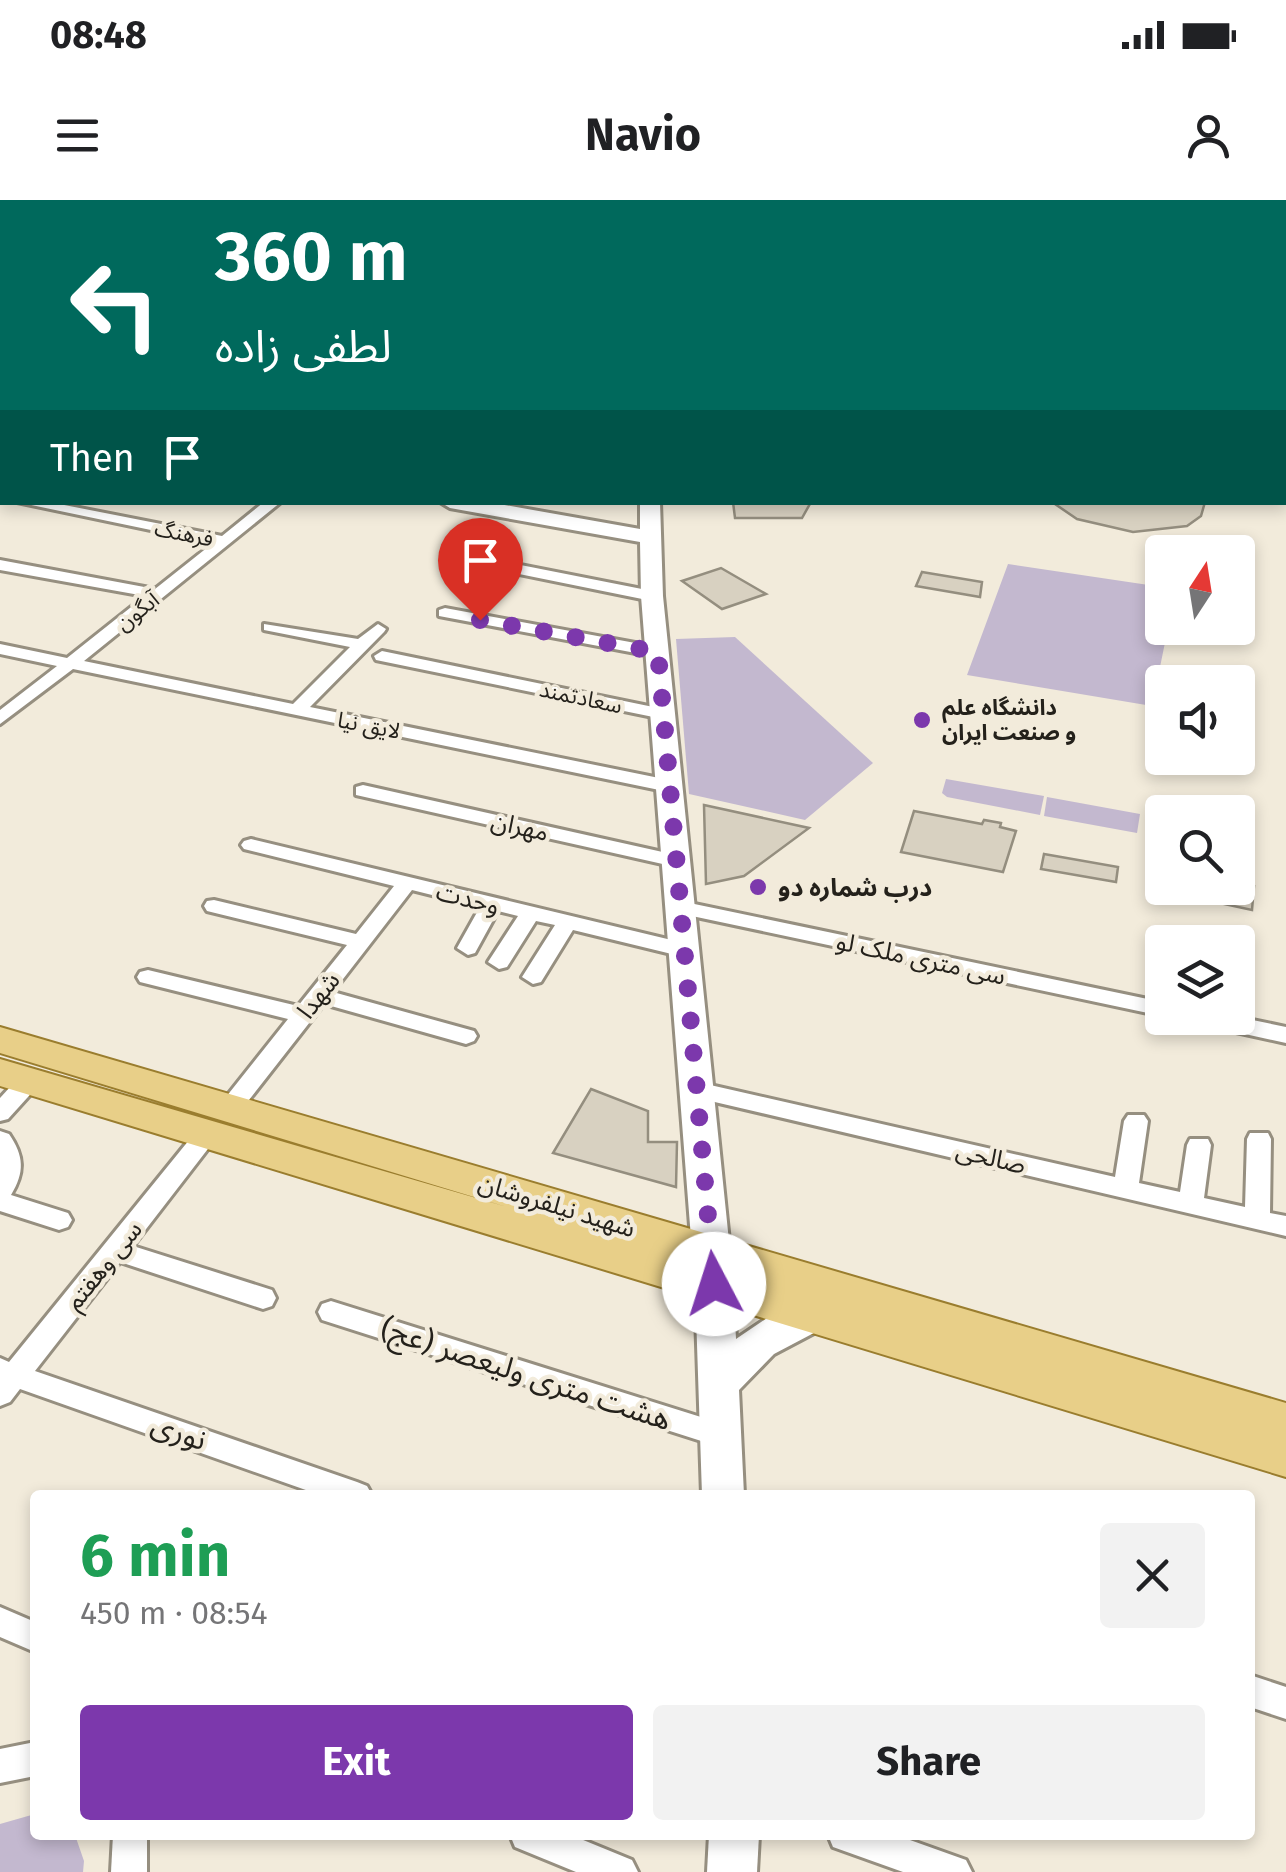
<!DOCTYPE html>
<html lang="en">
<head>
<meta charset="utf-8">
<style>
  :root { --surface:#fff; --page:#f2f2f2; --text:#202124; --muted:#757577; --accent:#7c38ac }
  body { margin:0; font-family:"Fira Sans","Noto Sans Arabic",sans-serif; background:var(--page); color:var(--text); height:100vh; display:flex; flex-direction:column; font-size:38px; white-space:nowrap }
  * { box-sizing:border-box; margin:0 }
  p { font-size:32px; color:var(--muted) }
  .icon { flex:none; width:55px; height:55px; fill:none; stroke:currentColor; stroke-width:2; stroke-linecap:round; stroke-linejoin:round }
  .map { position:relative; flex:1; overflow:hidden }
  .panel { position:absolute; left:30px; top:1290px; width:1225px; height:350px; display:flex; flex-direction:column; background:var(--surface); border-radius:10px; box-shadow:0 5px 15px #0003 }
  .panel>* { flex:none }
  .top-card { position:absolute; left:0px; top:0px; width:1288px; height:305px; box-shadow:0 5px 15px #0003; background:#00695c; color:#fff; overflow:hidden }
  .needle { width:65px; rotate:12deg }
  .fabs { position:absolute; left:1145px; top:335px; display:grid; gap:20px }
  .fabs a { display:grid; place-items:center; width:110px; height:110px; border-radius:10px; background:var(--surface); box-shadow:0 5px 15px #0003; font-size:50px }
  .pin { position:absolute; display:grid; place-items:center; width:85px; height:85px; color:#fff; margin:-102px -42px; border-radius:50% 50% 50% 0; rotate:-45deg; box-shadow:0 0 10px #0007 }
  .pin .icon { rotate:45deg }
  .me { position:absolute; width:110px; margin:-55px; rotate:355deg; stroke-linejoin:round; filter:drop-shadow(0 0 8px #0008) }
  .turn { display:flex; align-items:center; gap:35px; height:210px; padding:0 50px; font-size:45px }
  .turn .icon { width:130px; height:130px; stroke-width:2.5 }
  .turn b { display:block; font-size:70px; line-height:85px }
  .then { display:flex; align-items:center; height:95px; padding:0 50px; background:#0003; gap:20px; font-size:38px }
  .round { display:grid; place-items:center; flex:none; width:105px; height:105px; border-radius:10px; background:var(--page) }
  .summary { display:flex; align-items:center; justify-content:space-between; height:170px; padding:0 50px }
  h1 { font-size:60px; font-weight:700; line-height:75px; color:#1e9e55 }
  .cta { display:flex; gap:20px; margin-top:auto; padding:20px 50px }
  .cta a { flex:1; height:115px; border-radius:10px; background:var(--accent); color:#fff; font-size:40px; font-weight:700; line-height:115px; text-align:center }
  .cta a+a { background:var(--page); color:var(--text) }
  .status { display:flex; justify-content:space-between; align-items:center; height:70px; padding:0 50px; background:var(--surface); direction:ltr }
  .status svg { height:28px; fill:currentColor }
  header { display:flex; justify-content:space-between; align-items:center; height:130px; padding:0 50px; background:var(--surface); font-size:45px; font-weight:700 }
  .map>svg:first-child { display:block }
</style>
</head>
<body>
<div class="status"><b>08:48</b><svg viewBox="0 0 49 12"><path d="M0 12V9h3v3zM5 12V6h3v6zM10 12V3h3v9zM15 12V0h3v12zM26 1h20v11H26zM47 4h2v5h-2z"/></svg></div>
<header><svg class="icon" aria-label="menu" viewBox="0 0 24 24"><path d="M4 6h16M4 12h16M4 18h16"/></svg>Navio<svg class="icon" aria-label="person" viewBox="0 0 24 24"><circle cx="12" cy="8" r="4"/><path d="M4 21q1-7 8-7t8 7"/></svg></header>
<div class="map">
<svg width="1286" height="1672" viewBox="0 0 1286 1672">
  <rect width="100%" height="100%" fill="#f2ebdb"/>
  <!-- green -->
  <g fill="#c3b8cf">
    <polygon points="62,0 418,0 423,2 66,2"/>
    <polygon points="1008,364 1162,387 1162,428 1168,428 1152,506 967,475"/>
    <polygon points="735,437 873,563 805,620 689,594 676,439"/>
    <polygon points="946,579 1044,596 1040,615 947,597 942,593"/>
    <polygon points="1047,597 1140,614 1137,633 1044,616"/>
    <polygon points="35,1614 35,1635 75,1635 84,1661 83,1672 0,1672 0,1624"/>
  </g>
  <!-- building -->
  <g fill="#d8d1c1" stroke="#948e7f" stroke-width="2.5">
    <polygon points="733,302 811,302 802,318 735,318"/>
    <polygon points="1052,302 1205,302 1201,316 1187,326 1133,332 1077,319"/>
    <polygon points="721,368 766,394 722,409 682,381"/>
    <polygon points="922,372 982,382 980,397 916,386"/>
    <polygon points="704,605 809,628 744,676 706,684"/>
    <polygon points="914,611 982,624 984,620 1001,623 1000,627 1016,631 1003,672 901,652"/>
    <polygon points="1044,654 1118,667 1116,682 1041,669"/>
    <polygon points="1238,683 1254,686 1252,710 1178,694 1179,688 1238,688"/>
    <polygon points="591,889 648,911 648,942 677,942 676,987 553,953"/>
  </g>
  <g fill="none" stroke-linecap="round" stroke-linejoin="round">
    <!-- street casing -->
    <g stroke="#968f80" stroke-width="6">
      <g id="street">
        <polygon points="27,0 39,0 40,2 29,2"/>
        <polygon points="522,0 536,0 537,2 525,2"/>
        <polygon points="588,0 602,0 603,2 591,2"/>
        <polygon points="656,0 670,0 671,2 659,2"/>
        <polygon points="963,0 998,0 999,2 966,2"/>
        <rect x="1285" y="28" width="1" height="6"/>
        <rect x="1285" y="59" width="1" height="6"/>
        <rect x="1285" y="146" width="1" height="8"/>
        <polygon points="0,184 2,185 2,193 0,192"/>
        <rect x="1285" y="188" width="1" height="8"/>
        <rect x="0" y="294" width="2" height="8"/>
        <polygon points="17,302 49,302 222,336 264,302 281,302 84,461 293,504 350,447 264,430 264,424 358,439 378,424 386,429 384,432 310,507 669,580 678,586 669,592 73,469 0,524 0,510 57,466 0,454 0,444 67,458 145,396 0,370 0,360 155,389 213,343"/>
        <polygon points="505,362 652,391 660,396 652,401 500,370 497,367"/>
        <polygon points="445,408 657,447 665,452 657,457 439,416 439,410"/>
        <polygon points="382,451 663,509 672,514 663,519 376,460 374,456"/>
        <polygon points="363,585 676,655 686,661 676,667 356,595 356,587"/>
        <polygon points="251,639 684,743 695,750 684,757 573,730 541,782 533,784 522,777 555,725 536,721 507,767 499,769 488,762 518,716 498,711 475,753 468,755 457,748 480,707 412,690 333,792 474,831 477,836 474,841 466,844 324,804 238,914 222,914 218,908 222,902 288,819 140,782 137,777 140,772 148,770 298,806 347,745 207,711 204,706 207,701 214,700 356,734 394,686 244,649 241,645 244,641"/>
        <polygon points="680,701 1162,802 1162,816 673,712 670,707 673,702"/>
        <polygon points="1238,817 1286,827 1286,843 1204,825 1193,818"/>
        <polygon points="29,873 37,875 41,881 37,887 8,919 0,921 0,898 21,875"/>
        <polygon points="697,882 1115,977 1124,921 1128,915 1144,915 1148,921 1139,983 1180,992 1187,945 1190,939 1208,939 1211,945 1204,998 1245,1007 1247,939 1250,933 1268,933 1271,939 1270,1013 1286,1016 1286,1036 689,896 685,890 689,884"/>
        <polygon points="206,926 214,929 218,935 214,941 133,1046 272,1090 276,1098 272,1106 263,1109 120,1062 35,1171 357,1282 367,1286 372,1295 320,1295 20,1189 10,1202 0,1206 0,1158 9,1162 198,929"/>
        <path d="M0,931L9,934C24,956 25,972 11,995L68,1013L72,1020L68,1027L59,1030L0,1011Z"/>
        <polygon points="331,1101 720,1223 730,1226 734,1235 730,1244 720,1247 322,1120 318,1112 322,1104"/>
        <polygon points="0,1407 35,1422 35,1452 0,1437"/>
        <polygon points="1250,1475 1286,1487 1286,1519 1250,1507"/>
        <polygon points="35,1542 35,1576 0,1583 0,1549"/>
        <polygon points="113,1635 147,1635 147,1672 111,1672"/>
        <polygon points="510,1635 571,1635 632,1660 638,1672 576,1672 515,1647"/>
        <polygon points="828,1635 896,1635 966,1660 972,1672 903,1672 833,1647"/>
      </g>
    </g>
    <!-- secondary casing -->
    <g stroke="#968f80" stroke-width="6">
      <g id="secondary">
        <polygon points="427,0 444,0 445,2 429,2"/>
        <polygon points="456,0 473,0 474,2 458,2"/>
        <polygon points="0,218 2,219 2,231 0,230"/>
        <rect x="1285" y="239" width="1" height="12"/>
        <polygon points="440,302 488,302 640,329 640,302 660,302 663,396 730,1051 724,1061 711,1066 698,1061 692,1051 641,396 640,342 450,308"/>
        <polygon points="714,1069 727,1073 733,1084 736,1139 770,1116 815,1098 829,1103 834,1114 829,1125 774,1154 739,1190 744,1295 702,1295 695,1084 701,1073"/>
        <polygon points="709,1635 759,1635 757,1672 707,1672"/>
      </g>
    </g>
    <!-- primary casing -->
    <g stroke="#9a7d2e" stroke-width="4">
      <g id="primary">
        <rect x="1285" y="101" width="1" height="12"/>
        <polygon points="0,827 1286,1203 1286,1277 0,886 0,859 507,1007 0,853"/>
      </g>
    </g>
    <!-- street -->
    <use href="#street" fill="#fff" fill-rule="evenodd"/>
    <!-- secondary -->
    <use href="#secondary" fill="#fff" fill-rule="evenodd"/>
    <!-- primary -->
    <use href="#primary" fill="#e8cf88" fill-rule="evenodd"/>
  </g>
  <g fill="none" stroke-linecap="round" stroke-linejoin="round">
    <!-- route -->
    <polyline stroke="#7c38ac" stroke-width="18" stroke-dasharray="0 32.4" points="480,420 658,452 714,1084"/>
  </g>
  <!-- markers -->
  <g fill="#7c38ac" stroke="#f2ebdb" stroke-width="4">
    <circle cx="922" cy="520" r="10"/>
    <circle cx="758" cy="687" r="10"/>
  </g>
  <g text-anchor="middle" stroke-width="9" stroke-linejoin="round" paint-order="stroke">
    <!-- far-street labels -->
    <g font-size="22" fill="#24211b" stroke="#f2ebdb">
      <text transform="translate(184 333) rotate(11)" y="8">فرهنگ</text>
      <text transform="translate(137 411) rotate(-38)" y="8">آبگون</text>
      <text transform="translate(581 497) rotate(12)" y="8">سعادتمند</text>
      <text transform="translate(369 525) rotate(11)" y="8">لایق نیا</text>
    </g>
    <!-- far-poi labels -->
    <g font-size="22" font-weight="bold" fill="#24211b" stroke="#f2ebdb" text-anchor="start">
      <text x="942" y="515">دانشگاه علم<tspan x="942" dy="25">و صنعت ایران</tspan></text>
    </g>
    <!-- street labels -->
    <g font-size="25" fill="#24211b" stroke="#f2ebdb">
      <text transform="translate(520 626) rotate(13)" y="9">مهران</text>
      <text transform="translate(468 698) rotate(14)" y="9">وحدت</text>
      <text transform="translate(921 758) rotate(12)" y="9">سی متری ملک لو</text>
      <text transform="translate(318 795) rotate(-52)" y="9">شهدا</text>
      <text transform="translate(991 957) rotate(13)" y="9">صالحی</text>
      <text transform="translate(557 1005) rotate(17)" y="9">شهید نیلفروشان</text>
      <text transform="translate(103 1065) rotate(-51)" y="9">سی وهفتم</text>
    </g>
    <!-- poi labels -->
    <g font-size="25" font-weight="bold" fill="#24211b" stroke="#f2ebdb" text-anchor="start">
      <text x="778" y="696">درب شماره دو</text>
    </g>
    <!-- near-street labels -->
    <g font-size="30" fill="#24211b" stroke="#f2ebdb">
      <text transform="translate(526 1174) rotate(18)" y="10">هشت متری ولیعصر (عج)</text>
      <text transform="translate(179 1232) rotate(19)" y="10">نوری</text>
    </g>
  </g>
</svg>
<div class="fabs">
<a><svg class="needle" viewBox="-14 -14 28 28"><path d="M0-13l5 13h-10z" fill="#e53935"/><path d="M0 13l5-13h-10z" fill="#757577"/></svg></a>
<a><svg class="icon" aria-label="sound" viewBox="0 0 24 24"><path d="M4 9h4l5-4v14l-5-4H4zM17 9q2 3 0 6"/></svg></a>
<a><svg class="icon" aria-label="search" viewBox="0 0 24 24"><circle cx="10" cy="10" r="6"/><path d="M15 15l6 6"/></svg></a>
<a><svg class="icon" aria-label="layers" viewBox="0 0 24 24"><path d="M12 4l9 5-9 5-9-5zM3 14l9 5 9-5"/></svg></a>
</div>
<div class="pin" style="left:480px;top:420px;background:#d93025"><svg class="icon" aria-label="arrive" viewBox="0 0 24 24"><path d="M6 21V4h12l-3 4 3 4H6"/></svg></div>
<svg class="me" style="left:714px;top:1084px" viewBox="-20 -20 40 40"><circle r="19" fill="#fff"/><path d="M0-13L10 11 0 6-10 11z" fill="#7c38ac"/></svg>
<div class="top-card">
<div class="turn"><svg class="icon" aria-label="left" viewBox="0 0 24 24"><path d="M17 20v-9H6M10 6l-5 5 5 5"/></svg><div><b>360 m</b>لطفی زاده</div></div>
<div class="then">Then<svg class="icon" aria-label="arrive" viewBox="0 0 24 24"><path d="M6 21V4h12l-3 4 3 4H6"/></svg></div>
</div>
<section class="panel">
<div class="summary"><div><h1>6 min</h1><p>450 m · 08:54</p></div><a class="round"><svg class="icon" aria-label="close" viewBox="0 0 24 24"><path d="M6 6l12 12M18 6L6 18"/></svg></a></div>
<div class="cta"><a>Exit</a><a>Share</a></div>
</section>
</div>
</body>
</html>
